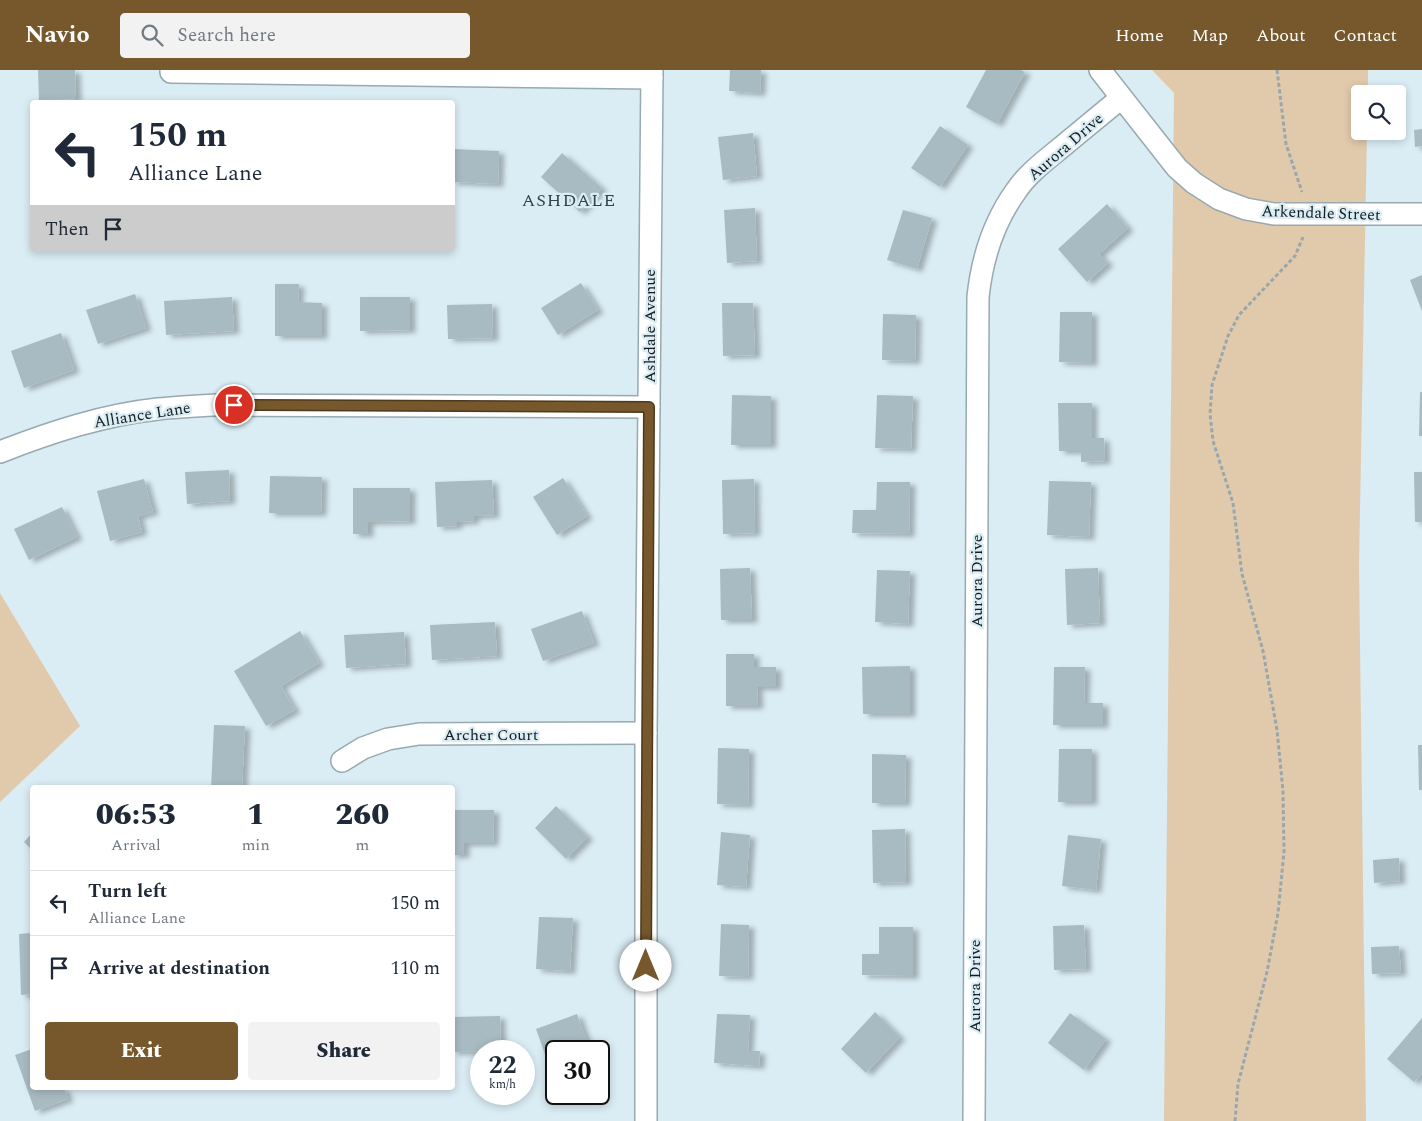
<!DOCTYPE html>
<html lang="en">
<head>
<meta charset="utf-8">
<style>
  :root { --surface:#fff; --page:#f2f2f3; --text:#1f2937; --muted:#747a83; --line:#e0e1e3; --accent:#76582c }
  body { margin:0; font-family:Spectral,serif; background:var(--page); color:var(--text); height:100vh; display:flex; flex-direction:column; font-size:19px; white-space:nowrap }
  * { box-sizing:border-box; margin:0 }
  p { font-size:16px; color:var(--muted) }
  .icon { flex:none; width:28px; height:28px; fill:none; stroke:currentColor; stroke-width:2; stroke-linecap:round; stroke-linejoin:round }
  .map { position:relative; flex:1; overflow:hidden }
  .sheet { position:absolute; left:30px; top:715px; width:425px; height:305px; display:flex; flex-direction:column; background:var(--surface); border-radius:5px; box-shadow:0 2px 8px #0003 }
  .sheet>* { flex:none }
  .hud { position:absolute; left:30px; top:30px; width:425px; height:152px; border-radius:5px; box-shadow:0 2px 8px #0003; background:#fff; color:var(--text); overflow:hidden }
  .fabs { position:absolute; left:1351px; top:15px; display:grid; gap:10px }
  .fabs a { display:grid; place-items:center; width:55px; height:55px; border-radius:5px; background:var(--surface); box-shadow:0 2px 8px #0003; font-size:25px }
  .speed { position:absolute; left:470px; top:970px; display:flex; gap:10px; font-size:25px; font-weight:700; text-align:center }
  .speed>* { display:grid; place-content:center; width:65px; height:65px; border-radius:50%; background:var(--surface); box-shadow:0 2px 8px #0003; line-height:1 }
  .speed small { font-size:12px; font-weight:400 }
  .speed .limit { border:2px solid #111; border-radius:8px; background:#fff; color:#111 }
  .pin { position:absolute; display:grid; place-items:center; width:42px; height:42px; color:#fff; margin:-21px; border:2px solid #fff; border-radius:50%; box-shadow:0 1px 5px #0007 }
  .me { position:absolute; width:55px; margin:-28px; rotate:0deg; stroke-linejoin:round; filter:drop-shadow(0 0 4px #0008) }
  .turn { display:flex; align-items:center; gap:18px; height:105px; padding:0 15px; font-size:22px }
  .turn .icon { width:65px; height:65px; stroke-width:2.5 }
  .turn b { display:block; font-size:35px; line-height:42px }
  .then { display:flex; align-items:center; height:48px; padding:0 15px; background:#0003; gap:10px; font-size:19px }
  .eta { display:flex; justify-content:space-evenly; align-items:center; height:85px; text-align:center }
  .eta b { font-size:30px; font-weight:800; line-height:35px }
  .primary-button { display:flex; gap:10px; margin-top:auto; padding:10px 15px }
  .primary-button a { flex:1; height:58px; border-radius:5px; background:var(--accent); color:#fff; font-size:20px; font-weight:800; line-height:58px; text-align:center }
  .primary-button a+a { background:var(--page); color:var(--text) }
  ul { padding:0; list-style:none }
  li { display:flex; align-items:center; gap:15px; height:65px; padding:0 15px; border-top:1px solid var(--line) }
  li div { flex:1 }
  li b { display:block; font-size:19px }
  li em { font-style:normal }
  header { display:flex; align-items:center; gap:30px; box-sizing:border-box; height:70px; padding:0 25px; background:var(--accent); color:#fff }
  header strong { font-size:24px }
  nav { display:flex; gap:28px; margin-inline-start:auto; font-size:18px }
  .search { width:350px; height:45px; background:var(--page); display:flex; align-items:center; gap:12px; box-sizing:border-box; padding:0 18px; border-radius:5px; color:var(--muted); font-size:19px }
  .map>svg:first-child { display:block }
</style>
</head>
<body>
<header>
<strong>Navio</strong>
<div class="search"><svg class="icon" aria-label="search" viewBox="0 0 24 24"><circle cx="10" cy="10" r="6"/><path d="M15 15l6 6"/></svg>Search here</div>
<nav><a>Home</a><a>Map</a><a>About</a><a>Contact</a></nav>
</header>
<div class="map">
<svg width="1422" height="1051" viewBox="0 0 1422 1051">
  <defs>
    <filter id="shadow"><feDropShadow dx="5.5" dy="3" stdDeviation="2.5" flood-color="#0004"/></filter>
  </defs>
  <rect width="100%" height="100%" fill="#daecf4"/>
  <!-- green -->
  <g fill="#e1caac">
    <polygon points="1152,0 1368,0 1368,24 1360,24 1360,61 1367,61 1359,494 1366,1051 1164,1051 1174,23"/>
    <polygon points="0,523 80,656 0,732"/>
  </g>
  <!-- building -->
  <g fill="#a9bbc2" filter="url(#shadow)">
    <polygon points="38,0 75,0 76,29 39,30"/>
    <polygon points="730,0 761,0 760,23 729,21"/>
    <polygon points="986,0 1021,0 1025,2 997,54 966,37"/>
    <polygon points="940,56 968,75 940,117 911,98"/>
    <polygon points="1422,59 1422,76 1415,77 1414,60"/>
    <polygon points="753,63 757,106 723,110 718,67"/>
    <polygon points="452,79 499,81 498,114 452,112"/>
    <polygon points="562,83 602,118 580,142 541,107"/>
    <polygon points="1107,134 1128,158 1099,184 1108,193 1087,212 1058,179"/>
    <polygon points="755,138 757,191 727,193 724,140"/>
    <polygon points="903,140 932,148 917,199 887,190"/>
    <polygon points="1422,205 1422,241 1410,210"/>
    <polygon points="581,213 598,240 558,265 541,238"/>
    <polygon points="275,214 299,214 298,232 322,233 322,266 275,266"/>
    <polygon points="135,224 146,258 98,274 86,240"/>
    <polygon points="232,227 234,261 166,265 164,231"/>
    <polygon points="360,227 410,227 410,260 360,261"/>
    <polygon points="722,233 753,233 755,285 723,286"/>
    <polygon points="492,234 493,268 448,269 447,235"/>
    <polygon points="1060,242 1092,242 1092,293 1059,292"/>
    <polygon points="883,244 916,245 915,291 882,290"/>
    <polygon points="61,263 74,300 24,318 11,281"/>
    <polygon points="1420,322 1422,322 1422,366 1419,366"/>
    <polygon points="732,325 771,326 771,375 731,375"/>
    <polygon points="877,325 913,326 911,379 875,378"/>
    <polygon points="1058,333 1092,333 1092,368 1104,368 1105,391 1081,392 1081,381 1059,381"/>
    <polygon points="229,400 230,431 187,434 185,402"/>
    <polygon points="1414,402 1422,402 1422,452 1415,452"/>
    <polygon points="270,406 322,407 321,443 269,443"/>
    <polygon points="563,408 587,446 557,465 533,427"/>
    <polygon points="144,409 153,442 138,446 142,462 110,471 97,421"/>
    <polygon points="754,409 755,463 723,464 722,410"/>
    <polygon points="492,410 494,445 474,446 474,451 457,452 457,456 437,457 435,412"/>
    <polygon points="1049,411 1091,412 1089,467 1047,465"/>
    <polygon points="877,412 910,412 909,464 852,463 853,440 876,440"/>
    <polygon points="353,418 410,418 410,451 368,452 368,464 353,464"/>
    <polygon points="62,437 77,467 29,490 14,459"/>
    <polygon points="750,498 752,550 721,550 720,499"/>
    <polygon points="1098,498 1100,553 1067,555 1065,499"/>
    <polygon points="877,500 910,501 908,554 875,552"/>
    <polygon points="582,541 594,573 543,591 531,559"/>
    <polygon points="495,552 497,586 432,590 430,555"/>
    <polygon points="300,561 319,593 281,616 295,640 266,656 234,601"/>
    <polygon points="404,562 406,594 346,598 344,565"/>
    <polygon points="726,584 754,584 754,597 776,597 776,617 757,617 758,636 726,636"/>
    <polygon points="910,596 910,644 863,644 862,597"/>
    <polygon points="1054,597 1085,597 1084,633 1103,633 1103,655 1053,655"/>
    <polygon points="214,655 245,656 242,718 211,718"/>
    <polygon points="1418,675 1422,675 1422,720 1419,720"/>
    <polygon points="718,678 749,679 748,735 717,734"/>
    <polygon points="1059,679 1092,679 1092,732 1058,732"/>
    <polygon points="872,684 906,685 905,733 872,733"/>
    <polygon points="556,736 588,767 566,789 535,758"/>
    <polygon points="452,740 494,740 493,773 464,773 464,785 452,785"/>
    <polygon points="905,759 906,812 873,813 872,760"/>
    <polygon points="721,762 750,765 746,817 717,815"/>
    <polygon points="32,763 32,780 24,772"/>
    <polygon points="1068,765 1101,769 1096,820 1062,816"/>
    <polygon points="1399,788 1400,811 1374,813 1373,790"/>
    <polygon points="539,847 573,848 570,901 536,899"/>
    <polygon points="721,854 749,855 748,907 719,906"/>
    <polygon points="1084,855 1086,899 1054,900 1053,856"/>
    <polygon points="879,857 913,857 913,906 862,905 862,884 879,884"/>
    <polygon points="32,863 32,924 21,925 19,864"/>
    <polygon points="1399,876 1401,903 1372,904 1371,877"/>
    <polygon points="875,942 900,967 866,1003 841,979"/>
    <polygon points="1070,943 1106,969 1084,1000 1048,973"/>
    <polygon points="577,944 588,975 571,981 556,981 556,986 547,990 536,959"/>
    <polygon points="717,944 750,945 748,981 760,981 759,996 714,993"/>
    <polygon points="500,946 501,981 452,982 452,947"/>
    <polygon points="1422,948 1422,1003 1414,1012 1387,989"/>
    <polygon points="32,979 32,1018 64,1018 68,1029 35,1041 15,985"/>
  </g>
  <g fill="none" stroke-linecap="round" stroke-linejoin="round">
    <!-- minor casing -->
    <g stroke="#98a9b0" stroke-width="24">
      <g id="minor">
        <polyline points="1100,0 1177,98 1194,113 1219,129 1246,139 1274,144 1422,144"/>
        <polyline points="171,2 652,8"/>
        <path d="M0,382C51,362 103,345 158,339C176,337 196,336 215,335L649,337"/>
        <polyline points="342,691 363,678 388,669 419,664 646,663"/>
        <polyline points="646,1051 646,663 652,0"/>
        <path d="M974,1051L978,227C982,189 993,153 1016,121C1028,103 1046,90 1063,76C1082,60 1102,44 1121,28"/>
      </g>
    </g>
    <!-- path -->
    <g stroke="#98a7ad" stroke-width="3" stroke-dasharray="4 2.5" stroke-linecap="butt">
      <polyline points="1277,0 1286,74 1302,122"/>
      <polyline points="1235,1051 1238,1014 1267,902 1278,843 1284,782 1283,721 1277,660 1263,581 1242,504 1233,433 1213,371 1210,344 1212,315 1228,266 1239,245 1295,186 1303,167"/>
    </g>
    <!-- minor -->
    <use href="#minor" stroke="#fff" stroke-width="21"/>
  </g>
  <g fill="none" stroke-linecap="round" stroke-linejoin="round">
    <!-- route casing -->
    <g stroke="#4d391d" stroke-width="12">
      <polyline id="route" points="234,335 649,337 646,896"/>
    </g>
    <!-- route -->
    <use href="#route" stroke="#76582c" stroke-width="9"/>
  </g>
  <g text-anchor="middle" stroke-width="4.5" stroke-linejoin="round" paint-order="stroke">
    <!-- street labels -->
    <g font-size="16" fill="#151c1e" stroke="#daecf4">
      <text transform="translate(1065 76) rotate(-41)" y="6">Aurora Drive</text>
      <text transform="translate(1321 142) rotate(2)" y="6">Arkendale Street</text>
      <text transform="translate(649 256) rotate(-90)" y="6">Ashdale Avenue</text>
      <text transform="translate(142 344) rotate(-9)" y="6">Alliance Lane</text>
      <text transform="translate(976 511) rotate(-90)" y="6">Aurora Drive</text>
      <text x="491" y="670">Archer Court</text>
      <text transform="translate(974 916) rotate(-90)" y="6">Aurora Drive</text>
    </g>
    <!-- neighbourhood labels -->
    <g font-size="18" letter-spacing="1" fill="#34434a" stroke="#daecf4">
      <text x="569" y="136">ASHDALE</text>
    </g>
  </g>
</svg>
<div class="fabs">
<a><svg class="icon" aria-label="search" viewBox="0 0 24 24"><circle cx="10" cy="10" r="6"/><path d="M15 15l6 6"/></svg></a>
</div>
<div class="speed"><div>22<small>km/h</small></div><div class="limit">30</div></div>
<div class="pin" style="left:234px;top:335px;background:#d93025"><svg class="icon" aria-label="arrive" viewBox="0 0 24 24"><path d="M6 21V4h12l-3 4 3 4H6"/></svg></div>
<svg class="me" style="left:646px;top:896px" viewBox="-20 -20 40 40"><circle r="19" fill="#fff"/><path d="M0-13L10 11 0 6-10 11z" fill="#76582c"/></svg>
<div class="hud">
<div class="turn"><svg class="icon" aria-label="left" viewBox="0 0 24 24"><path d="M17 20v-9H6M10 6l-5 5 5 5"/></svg><div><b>150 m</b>Alliance Lane</div></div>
<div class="then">Then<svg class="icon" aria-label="arrive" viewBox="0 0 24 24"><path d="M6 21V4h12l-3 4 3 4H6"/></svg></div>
</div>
<section class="sheet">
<div class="eta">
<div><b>06:53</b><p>Arrival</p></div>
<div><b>1</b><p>min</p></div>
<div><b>260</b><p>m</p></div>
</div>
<ul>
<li><svg class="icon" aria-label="left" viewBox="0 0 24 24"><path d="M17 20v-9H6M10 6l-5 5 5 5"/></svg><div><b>Turn left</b><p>Alliance Lane</p></div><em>150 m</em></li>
<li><svg class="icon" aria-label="arrive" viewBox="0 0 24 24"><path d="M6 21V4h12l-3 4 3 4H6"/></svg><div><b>Arrive at destination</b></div><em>110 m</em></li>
</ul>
<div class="primary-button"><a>Exit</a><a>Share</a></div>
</section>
</div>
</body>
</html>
